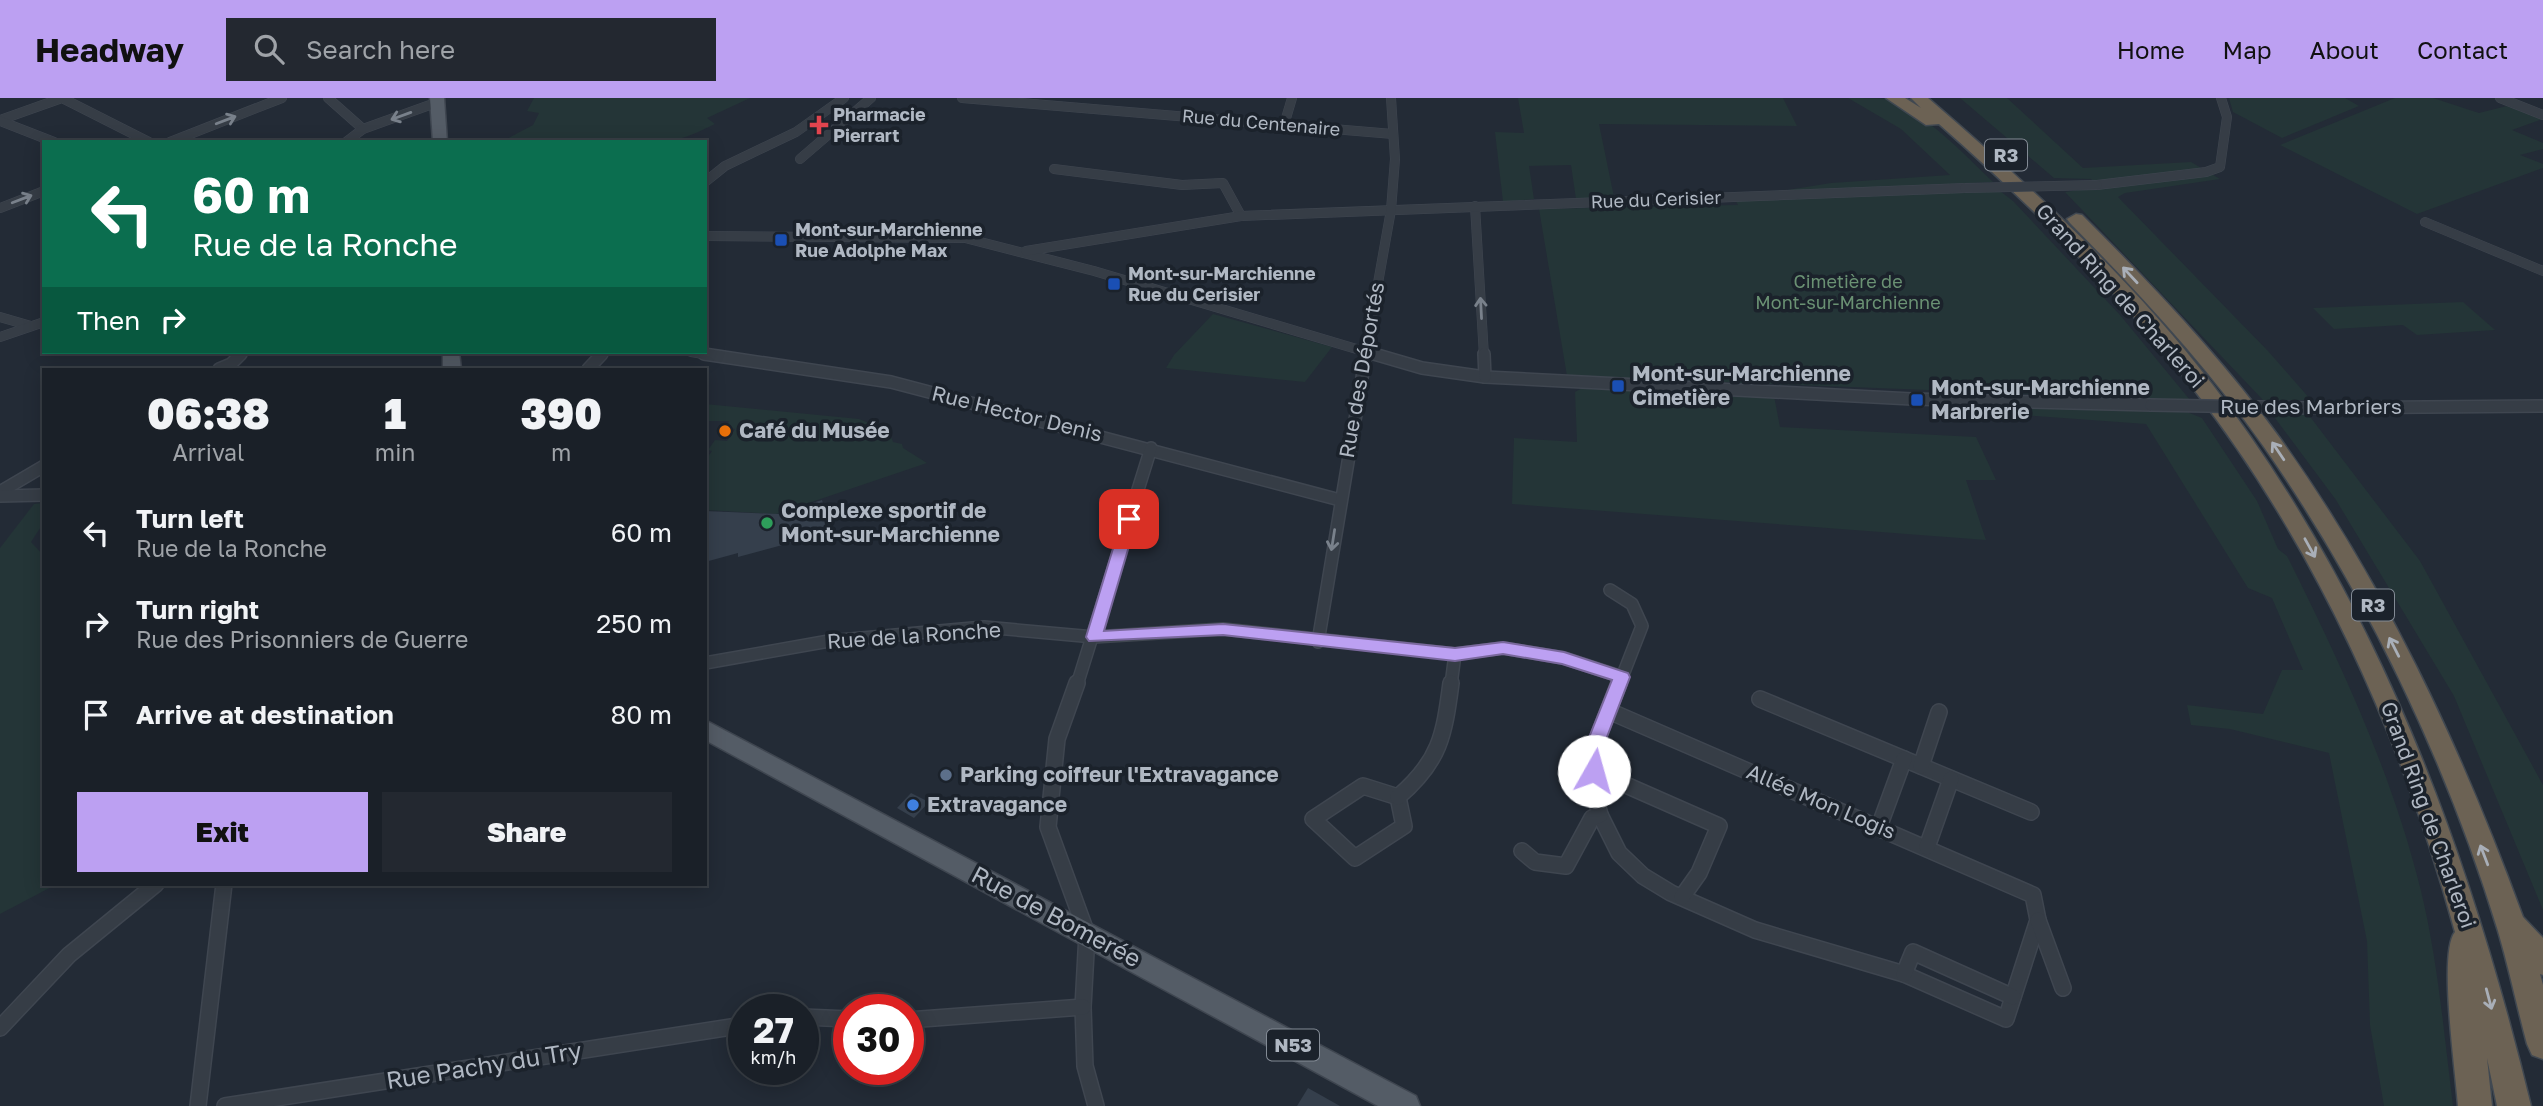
<!DOCTYPE html>
<html lang="en">
<head>
<meta charset="utf-8">
<style>
  :root { --surface:#1a2028; --page:#232830; --text:#f1f3f6; --muted:#9fa3a8; --line:#383e45; --accent:#bca0f2 }
  body { margin:0; font-family:"Golos Text",sans-serif; background:var(--page); color:var(--text); height:100vh; display:flex; flex-direction:column; font-size:26px; white-space:nowrap }
  * { box-sizing:border-box; margin:0 }
  p { font-size:23px; color:var(--muted) }
  .icon { flex:none; width:38px; height:38px; fill:none; stroke:currentColor; stroke-width:2; stroke-linecap:round; stroke-linejoin:round }
  .map { position:relative; flex:1; overflow:hidden }
  .drawer { position:absolute; left:42px; top:270px; width:665px; height:518px; display:flex; flex-direction:column; background:var(--surface); border-radius:0px; box-shadow:0 4px 18px #0003,0 0 0 2px var(--line) }
  .drawer>* { flex:none }
  .hud { position:absolute; left:42px; top:42px; width:665px; height:214px; border-radius:0px; box-shadow:0 4px 18px #0003,0 0 0 2px var(--line); background:#0b6e4f; color:#fff; overflow:hidden }
  .speed { position:absolute; left:728px; top:896px; display:flex; gap:14px; font-size:35px; font-weight:700; text-align:center }
  .speed>* { display:grid; place-content:center; width:91px; height:91px; border-radius:50%; background:var(--surface); box-shadow:0 4px 18px #0003,0 0 0 2px var(--line); line-height:1 }
  .speed small { font-size:18px; font-weight:400 }
  .speed .limit { border:10px solid #d22; background:#fff; color:#111 }
  .pin { position:absolute; display:grid; place-items:center; width:60px; height:60px; color:#fff; margin:-30px; border-radius:14px; box-shadow:0 4px 10px #0006 }
  .me { position:absolute; width:77px; margin:-38px; rotate:7deg; stroke-linejoin:round; filter:drop-shadow(0 0 5px #0008) }
  .turn { display:flex; align-items:center; gap:24px; height:147px; padding:0 35px; font-size:32px }
  .turn .icon { width:91px; height:91px; stroke-width:2.5 }
  .turn b { display:block; font-size:49px; line-height:60px }
  .then { display:flex; align-items:center; height:66px; padding:0 35px; background:#0003; gap:14px; font-size:26px }
  .eta { display:flex; justify-content:space-evenly; align-items:center; height:119px; text-align:center }
  .eta b { font-size:42px; font-weight:800; line-height:49px }
  .action { display:flex; gap:14px; margin-top:auto; padding:14px 35px }
  .action a { flex:1; height:80px; border-radius:0px; background:var(--accent); color:#111; font-size:28px; font-weight:800; line-height:80px; text-align:center }
  .action a+a { background:var(--page); color:var(--text) }
  ul { padding:0; list-style:none }
  li { display:flex; align-items:center; gap:21px; height:91px; padding:0 35px }
  li div { flex:1 }
  li b { display:block; font-size:26px }
  li em { font-style:normal }
  header { display:flex; align-items:center; gap:42px; box-sizing:border-box; height:98px; padding:0 35px; background:var(--accent); color:#111 }
  header strong { font-size:33px }
  nav { display:flex; gap:38px; margin-inline-start:auto; font-size:24px }
  .search { width:490px; height:63px; background:var(--page); display:flex; align-items:center; gap:18px; box-sizing:border-box; padding:0 24px; border-radius:0px; color:var(--muted); font-size:26px }
  .map>svg:first-child { display:block }
</style>
</head>
<body>
<header>
<strong>Headway</strong>
<div class="search"><svg class="icon" aria-label="search" viewBox="0 0 24 24"><circle cx="10" cy="10" r="6"/><path d="M15 15l6 6"/></svg>Search here</div>
<nav><a>Home</a><a>Map</a><a>About</a><a>Contact</a></nav>
</header>
<div class="map">
<svg width="2543" height="1008" viewBox="0 0 2543 1008">
  <rect width="100%" height="100%" fill="#232b36"/>
  <!-- green -->
  <g fill="#243537">
    <path d="M534,0H750L707,20L715,26C693,37 661,52 637,40L630,44H501L533,27L539,15L527,13Z"/>
    <polygon points="1518,0 1783,0 1797,28 1599,26 1614,99 1576,101 1571,67 1529,68 1534,101 1503,104 1495,34 1524,35"/>
    <path d="M1848,0C1860,0 1876,0 1886,1C1927,16 1962,54 1993,84L1775,94L1831,85L1950,77L1901,31Z"/>
    <polygon points="1960,0 2007,0 2083,70 2191,64 2220,81 2125,95 2118,99 2268,253 2311,302 2263,302 2065,94 2099,89 2091,81 2054,80"/>
    <polygon points="2229,0 2345,0 2359,8 2282,40 2233,14"/>
    <polygon points="2395,0 2433,0 2479,15 2507,8 2543,21 2512,32 2543,45 2543,51 2520,57 2543,66 2543,70 2417,116 2280,47"/>
    <polygon points="2000,93 2013,103 2120,217 2190,302 1567,278 1539,111 1738,107 1736,103"/>
    <polygon points="2463,204 2495,232 2417,237 2403,227 2334,231 2313,210"/>
    <polygon points="1213,216 1332,249 1305,284 1166,270 1174,257"/>
    <polygon points="1584,289 1774,298 1780,329 1976,339 1996,382 1966,382 1986,442 1512,406 1514,340 1577,344 1575,294"/>
    <polygon points="705,306 859,321 889,333 893,344 902,346 903,350 927,365 776,416 705,412 705,363 712,353 708,352 715,342 727,343 735,331 726,329 729,323 705,323"/>
    <path d="M1974,306L2187,314L2202,320L2257,403L2278,451L2287,458C2341,566 2392,675 2421,793C2438,863 2444,936 2453,1008H2384L2370,927L2367,843L2329,655L2230,631L2191,627L2187,607L2263,616L2282,572H2303L2272,500L2248,490L2146,326L1980,314Z"/>
    <polygon points="2272,316 2308,316 2420,463 2543,687 2543,812 2454,598 2336,402"/>
    <polygon points="44,405 44,424 31,444 44,458 44,786 57,786 0,816 0,450 34,406"/>
  </g>
  <!-- building -->
  <g fill="#353f4c">
    <polygon points="822,402 831,434 738,459 738,455 705,464 705,413 778,416"/>
    <polygon points="911,695 929,704 914,720 897,710"/>
    <polygon points="1308,990 1340,1008 1297,1008"/>
  </g>
  <g fill="none" stroke-linecap="round" stroke-linejoin="round">
    <!-- street-far2 casing -->
    <g stroke="#3f4650" stroke-width="10">
      <g id="street-far2">
        <polyline points="328,0 363,31"/>
        <polyline points="962,0 1393,36"/>
        <polyline points="2500,0 2543,17"/>
        <polyline points="0,22 62,0 149,44"/>
        <polyline points="0,23 54,44"/>
        <polyline points="1284,27 1292,0"/>
        <polyline points="170,44 282,0"/>
        <polyline points="346,44 363,31 438,4"/>
        <polyline points="800,61 871,0"/>
        <polyline points="1054,71 1182,87 1223,85 1241,118"/>
        <polyline points="705,84 725,68 796,34 844,0"/>
        <polyline points="2097,87 2206,74 2220,69 2227,19 2221,0"/>
        <polyline points="1475,108 1484,258"/>
        <polyline points="0,110 44,93"/>
        <polyline points="2425,124 2543,173"/>
        <polyline points="705,138 965,140 1094,173 1380,258"/>
        <polyline points="1026,153 1241,118 1965,90"/>
        <polyline points="0,219 31,228"/>
        <polyline points="0,239 44,224"/>
        <polyline points="691,254 715,258"/>
        <polyline points="239,258 243,254"/>
        <polyline points="601,258 604,254"/>
        <polyline points="1365,258 1391,112 1395,61 1391,0"/>
      </g>
    </g>
    <!-- street-far1 casing -->
    <g stroke="#3f4650" stroke-width="14">
      <g id="street-far1">
        <polyline points="704,256 891,284 1340,402"/>
        <polyline points="1374,256 1422,270 1485,279 1912,301 2151,307"/>
        <polyline points="1484,256 1485,279"/>
        <polyline points="219,271 231,266 241,256"/>
        <polyline points="588,271 602,256"/>
        <polyline points="2310,310 2543,308"/>
        <polyline points="0,394 44,368"/>
        <polyline points="0,398 44,397"/>
        <polyline points="1610,492 1632,506 1642,528 1619,587"/>
        <polyline points="1318,544 1366,256"/>
        <polyline points="705,565 829,543 984,529 1094,539 1223,531 1455,556 1503,550 1564,560 1622,579"/>
        <polyline points="1077,587 1151,350"/>
        <polyline points="1451,587 1455,556"/>
      </g>
    </g>
    <!-- street casing -->
    <g stroke="#3f4650" stroke-width="18">
      <g id="street">
        <polyline points="1077,585 1057,641 1048,729 1087,836 1083,909 1085,968 1096,1008"/>
        <polyline points="1760,601 2031,714"/>
        <polyline points="1609,613 2033,797 2038,822 2006,921 1904,876 1755,832 1671,795 1643,778 1619,755 1600,717 1594,694 1593,652 1619,585"/>
        <polyline points="1921,668 1939,614"/>
        <polyline points="1594,673 1719,728 1699,775 1682,799"/>
        <polygon points="1363,688 1398,699 1404,728 1355,760 1313,721"/>
        <path d="M1398,699C1440,663 1444,638 1451,585"/>
        <polyline points="1879,729 1904,661"/>
        <polyline points="1927,749 1951,681"/>
        <polyline points="1522,753 1535,764 1566,768 1592,720 1600,717"/>
        <polyline points="2038,822 2063,890"/>
        <polyline points="1904,876 1913,854 2013,899"/>
        <polyline points="803,919 849,921"/>
        <polyline points="908,922 1083,909"/>
        <polyline points="0,930 69,857 156,786"/>
        <polyline points="198,1008 224,786"/>
        <polyline points="225,1008 744,927"/>
      </g>
    </g>
    <!-- primary casing -->
    <g stroke="#3f4650" stroke-width="3">
      <g id="primary">
        <polygon points="430,0 444,0 447,44 433,44"/>
        <polygon points="443,254 459,254 461,271 443,271"/>
        <polygon points="705,622 1416,998 1420,1008 1378,1008 705,642"/>
      </g>
    </g>
    <!-- highway casing -->
    <g stroke="#404851" stroke-width="3">
      <g id="highway">
        <path d="M1886,0H1905L1921,10L1911,0H1928C2030,88 2130,179 2212,286C2376,500 2468,749 2531,1008H2497L2487,960L2492,1008H2458C2456,976 2438,854 2455,834C2403,643 2317,450 2195,293C2120,195 2032,108 1939,26L1926,27Z"/>
        <path d="M2076,116L2082,117C2152,187 2221,259 2279,339C2385,486 2461,650 2523,819L2543,840V877L2540,876L2543,887V961L2532,957L2527,946C2517,909 2509,870 2498,833C2446,663 2366,495 2264,349C2207,268 2139,195 2070,125L2067,121Z"/>
      </g>
    </g>
    <!-- street-far2 -->
    <use href="#street-far2" stroke="#363d46" stroke-width="9"/>
    <!-- street-far1 -->
    <use href="#street-far1" stroke="#363d46" stroke-width="11"/>
    <!-- street -->
    <use href="#street" stroke="#363d46" stroke-width="15"/>
    <!-- primary -->
    <use href="#primary" fill="#545c66" fill-rule="evenodd"/>
    <!-- highway -->
    <use href="#highway" fill="#6c6254" fill-rule="evenodd"/>
    <!-- street-bridge-far1 casing -->
    <g stroke="#3f4650" stroke-width="10" stroke-linecap="butt">
      <polyline id="street-bridge-far1" points="1965,90 2097,87"/>
    </g>
    <!-- street-bridge casing -->
    <g stroke="#3f4650" stroke-width="14" stroke-linecap="butt">
      <polyline id="street-bridge" points="2151,307 2310,310"/>
    </g>
    <!-- street-bridge-far1 -->
    <use href="#street-bridge-far1" stroke="#363d46" stroke-width="9"/>
    <!-- street-bridge -->
    <use href="#street-bridge" stroke="#363d46" stroke-width="11"/>
  </g>
  <!-- one-way arrows -->
  <defs><path id="oneway-shaft" d="M-6 0H5M1.5-3L5.5 0L1.5 3" fill="none" stroke-width="1.6" stroke-linecap="round" stroke-linejoin="round" transform="scale(1.75)"/></defs>
  <g stroke="#79818b">
    <use href="#oneway-shaft" transform="translate(401 18) rotate(160)"/>
    <use href="#oneway-shaft" transform="translate(226 22) rotate(-21)"/>
    <use href="#oneway-shaft" transform="translate(22 101) rotate(-21)"/>
    <use href="#oneway-shaft" transform="translate(1481 210) rotate(-93)"/>
    <use href="#oneway-shaft" transform="translate(1333 442) rotate(99)"/>
  </g>
  <g stroke="#a9afb8">
    <use href="#oneway-shaft" transform="translate(2130 177) rotate(-133)"/>
    <use href="#oneway-shaft" transform="translate(2278 353) rotate(-124)"/>
    <use href="#oneway-shaft" transform="translate(2310 450) rotate(61)"/>
    <use href="#oneway-shaft" transform="translate(2394 549) rotate(-117)"/>
    <use href="#oneway-shaft" transform="translate(2484 757) rotate(-111)"/>
    <use href="#oneway-shaft" transform="translate(2489 901) rotate(75)"/>
  </g>
  <!-- route -->
  <polygon fill="#bca0f2" stroke="#7a689d" stroke-width="2" points="1129,416 1137,421 1104,533 1223,526 1455,550 1503,544 1564,554 1628,575 1630,579 1602,652 1600,678 1588,678 1584,652 1612,582 1562,566 1503,556 1455,563 1223,537 1089,543 1086,539 1122,421"/>
  <!-- markers -->
  <path fill="#e0444e" stroke="#1b222b" stroke-width="2.5" d="M815.5 16.5h7v7h7v7h-7v7h-7v-7h-7v-7h7z"/>
  <g fill="#1a4fb4" stroke="#1b222b" stroke-width="2.5">
    <rect x="774" y="135" width="14" height="14" rx="3.5"/>
    <rect x="1107" y="179" width="14" height="14" rx="3.5"/>
    <rect x="1611" y="281" width="14" height="14" rx="3.5"/>
    <rect x="1910" y="295" width="14" height="14" rx="3.5"/>
  </g>
  <circle fill="#e8710a" stroke="#1b222b" stroke-width="2.5" cx="725" cy="333" r="7"/>
  <circle fill="#2e9e5b" stroke="#1b222b" stroke-width="2.5" cx="767" cy="425" r="7"/>
  <circle fill="#5c6f8a" stroke="#1b222b" stroke-width="2.5" cx="946" cy="677" r="7"/>
  <circle fill="#3f7fe0" stroke="#1b222b" stroke-width="2.5" cx="913" cy="707" r="7"/>
  <g text-anchor="middle" stroke-width="7" stroke-linejoin="round" paint-order="stroke">
    <!-- far-poi labels -->
    <g font-size="18" font-weight="bold" fill="#b0b8c3" stroke="#1b222b" text-anchor="start">
      <text x="833" y="23">Pharmacie<tspan x="833" dy="21">Pierrart</tspan></text>
      <text x="795" y="138">Mont-sur-Marchienne<tspan x="795" dy="21">Rue Adolphe Max</tspan></text>
      <text x="1128" y="182">Mont-sur-Marchienne<tspan x="1128" dy="21">Rue du Cerisier</tspan></text>
    </g>
    <!-- far-street labels -->
    <g font-size="18" fill="#b0b8c3" stroke="#1b222b">
      <text transform="translate(1261 25) rotate(5)" y="6">Rue du Centenaire</text>
      <text transform="translate(1656 102) rotate(-2)" y="6">Rue du Cerisier</text>
    </g>
    <!-- far-park labels -->
    <g font-size="18" fill="#6a9173" stroke="#1b222b">
      <text x="1848" y="190">Cimetière de<tspan x="1848" dy="21">Mont-sur-Marchienne</tspan></text>
    </g>
    <!-- shield labels -->
    <g fill="#1b222b" stroke="#838b95" stroke-width="2">
      <rect x="1985" y="41.5" width="42" height="31" rx="5"/>
      <rect x="2352" y="491.5" width="42" height="31" rx="5"/>
      <rect x="1267" y="931.5" width="52" height="31" rx="5"/>
    </g>
    <g font-size="19" font-weight="bold" fill="#b0b8c3">
      <text x="2006" y="64">R3</text>
      <text x="2373" y="514">R3</text>
      <text x="1293" y="954">N53</text>
    </g>
    <!-- street labels -->
    <g font-size="21" fill="#b0b8c3" stroke="#1b222b">
      <text transform="translate(2120 198) rotate(48)" y="7">Grand Ring de Charleroi</text>
      <text transform="translate(1362 272) rotate(-80)" y="7">Rue des Déportés</text>
      <text x="2311" y="316">Rue des Marbriers</text>
      <text transform="translate(1017 316) rotate(14)" y="7">Rue Hector Denis</text>
      <text transform="translate(914 538) rotate(-4)" y="7">Rue de la Ronche</text>
      <text transform="translate(1821 704) rotate(23)" y="7">Allée Mon Logis</text>
      <text transform="translate(2428 717) rotate(70)" y="7">Grand Ring de Charleroi</text>
    </g>
    <!-- poi labels -->
    <g font-size="21" font-weight="bold" fill="#b0b8c3" stroke="#1b222b" text-anchor="start">
      <text x="1632" y="283">Mont-sur-Marchienne<tspan x="1632" dy="24">Cimetière</tspan></text>
      <text x="1931" y="297">Mont-sur-Marchienne<tspan x="1931" dy="24">Marbrerie</tspan></text>
      <text x="739" y="340">Café du Musée</text>
      <text x="781" y="420">Complexe sportif de<tspan x="781" dy="24">Mont-sur-Marchienne</tspan></text>
      <text x="960" y="684">Parking coiffeur l'Extravagance</text>
      <text x="927" y="714">Extravagance</text>
    </g>
    <!-- near-street labels -->
    <g font-size="24" fill="#b0b8c3" stroke="#1b222b">
      <text transform="translate(1056 819) rotate(28)" y="8">Rue de Bomerée</text>
      <text transform="translate(484 968) rotate(-9)" y="8">Rue Pachy du Try</text>
    </g>
  </g>
</svg>
<div class="speed"><div>27<small>km/h</small></div><div class="limit">30</div></div>
<div class="pin" style="left:1129px;top:421px;background:#d93025"><svg class="icon" aria-label="arrive" viewBox="0 0 24 24"><path d="M6 21V4h12l-3 4 3 4H6"/></svg></div>
<svg class="me" style="left:1594px;top:673px" viewBox="-20 -20 40 40"><circle r="19" fill="#fff"/><path d="M0-13L10 11 0 6-10 11z" fill="#bca0f2"/></svg>
<div class="hud">
<div class="turn"><svg class="icon" aria-label="left" viewBox="0 0 24 24"><path d="M17 20v-9H6M10 6l-5 5 5 5"/></svg><div><b>60 m</b>Rue de la Ronche</div></div>
<div class="then">Then<svg class="icon" aria-label="right" viewBox="0 0 24 24"><path d="M7 20v-9h11M14 6l5 5-5 5"/></svg></div>
</div>
<section class="drawer">
<div class="eta">
<div><b>06:38</b><p>Arrival</p></div>
<div><b>1</b><p>min</p></div>
<div><b>390</b><p>m</p></div>
</div>
<ul>
<li><svg class="icon" aria-label="left" viewBox="0 0 24 24"><path d="M17 20v-9H6M10 6l-5 5 5 5"/></svg><div><b>Turn left</b><p>Rue de la Ronche</p></div><em>60 m</em></li>
<li><svg class="icon" aria-label="right" viewBox="0 0 24 24"><path d="M7 20v-9h11M14 6l5 5-5 5"/></svg><div><b>Turn right</b><p>Rue des Prisonniers de Guerre</p></div><em>250 m</em></li>
<li><svg class="icon" aria-label="arrive" viewBox="0 0 24 24"><path d="M6 21V4h12l-3 4 3 4H6"/></svg><div><b>Arrive at destination</b></div><em>80 m</em></li>
</ul>
<div class="action"><a>Exit</a><a>Share</a></div>
</section>
</div>
</body>
</html>
